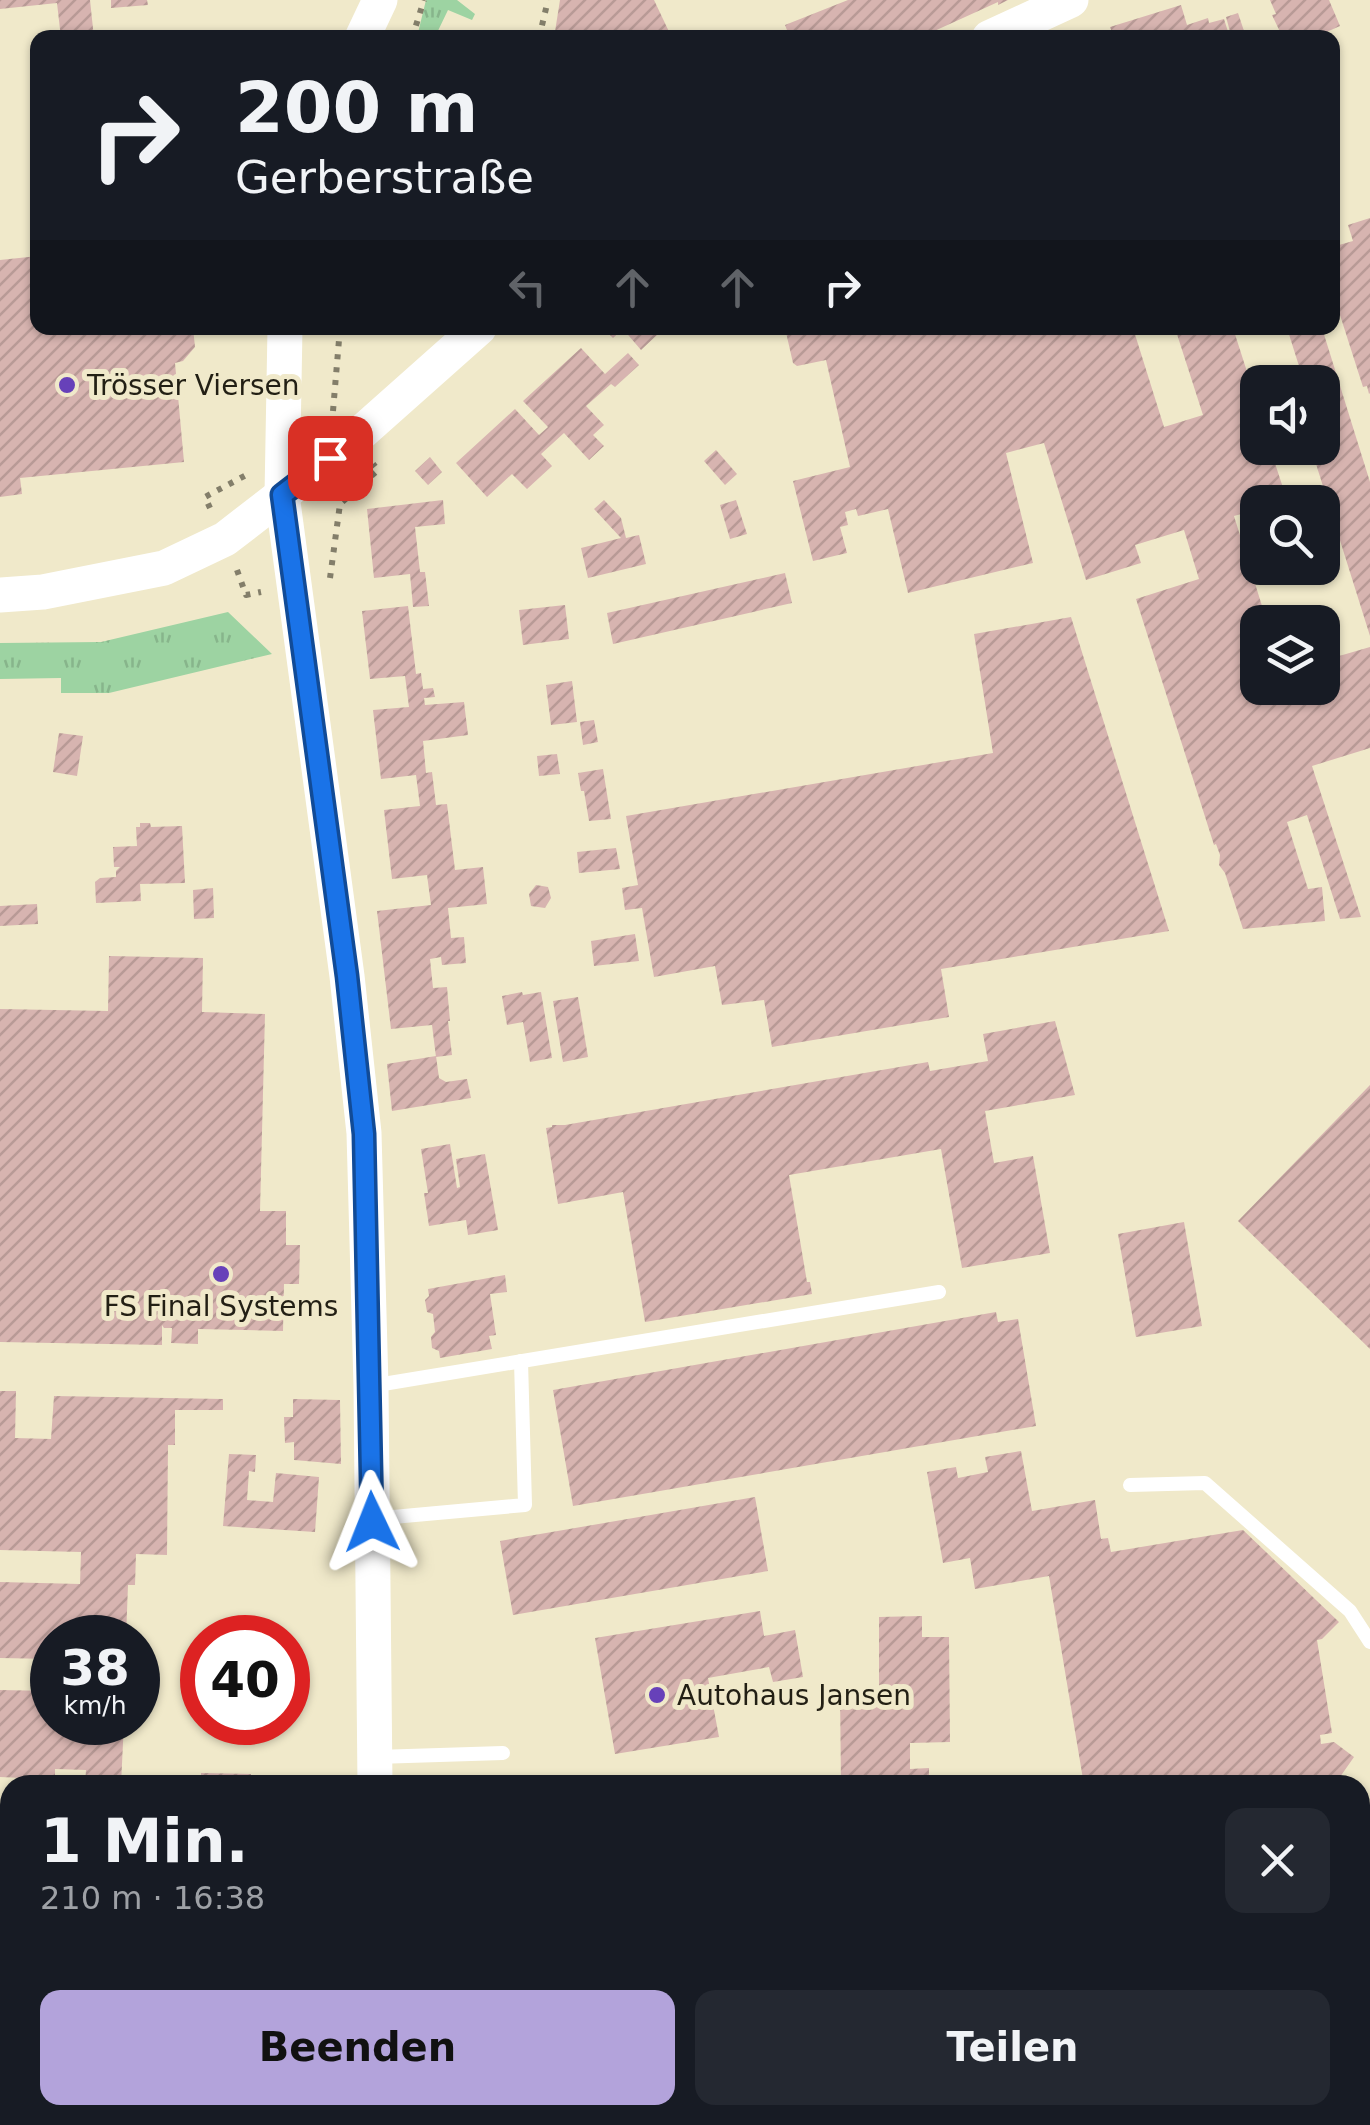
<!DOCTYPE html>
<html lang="de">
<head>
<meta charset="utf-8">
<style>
  :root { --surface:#171b24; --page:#242831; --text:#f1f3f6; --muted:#9ea1a6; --accent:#b3a3db }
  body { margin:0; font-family:"DejaVu Sans",sans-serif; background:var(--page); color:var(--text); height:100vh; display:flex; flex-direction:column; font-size:38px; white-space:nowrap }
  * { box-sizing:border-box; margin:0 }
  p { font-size:32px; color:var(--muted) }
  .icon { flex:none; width:55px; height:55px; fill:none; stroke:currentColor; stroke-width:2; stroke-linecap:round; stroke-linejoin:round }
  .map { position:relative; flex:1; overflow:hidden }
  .panel { position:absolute; left:0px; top:1775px; width:1370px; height:350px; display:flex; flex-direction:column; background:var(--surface); border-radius:30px 30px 0 0; box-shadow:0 2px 8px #0004 }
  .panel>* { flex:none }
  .banner { position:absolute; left:30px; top:30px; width:1310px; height:305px; border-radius:20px; box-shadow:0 2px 8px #0004; background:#171b24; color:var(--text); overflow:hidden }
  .controls { position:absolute; left:1240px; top:365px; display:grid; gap:20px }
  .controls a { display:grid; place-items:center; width:100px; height:100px; border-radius:20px; background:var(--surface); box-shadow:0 2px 8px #0004; font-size:50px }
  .speed { position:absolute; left:30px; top:1615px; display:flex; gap:20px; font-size:50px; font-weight:700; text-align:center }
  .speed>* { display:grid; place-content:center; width:130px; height:130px; border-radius:50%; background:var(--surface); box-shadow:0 2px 8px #0004; line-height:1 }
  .speed small { font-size:25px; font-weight:400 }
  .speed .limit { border:15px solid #d22; background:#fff; color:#111 }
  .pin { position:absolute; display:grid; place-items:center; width:85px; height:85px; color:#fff; margin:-42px; border-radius:20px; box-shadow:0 5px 15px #0006 }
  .me { position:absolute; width:110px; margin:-55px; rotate:358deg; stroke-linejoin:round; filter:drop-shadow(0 0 8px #0008) }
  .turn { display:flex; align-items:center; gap:35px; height:210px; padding:0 40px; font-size:45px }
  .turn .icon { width:130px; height:130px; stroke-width:2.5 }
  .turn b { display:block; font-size:70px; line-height:85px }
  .lanes { display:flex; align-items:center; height:95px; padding:0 40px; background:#0003; justify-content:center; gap:50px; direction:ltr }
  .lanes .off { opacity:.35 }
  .round { display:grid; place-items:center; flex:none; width:105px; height:105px; border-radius:20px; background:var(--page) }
  .head { display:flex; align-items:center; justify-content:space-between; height:170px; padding:0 40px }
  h1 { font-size:60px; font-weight:700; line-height:75px }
  .button { display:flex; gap:20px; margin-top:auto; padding:20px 40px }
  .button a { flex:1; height:115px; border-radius:20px; background:var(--accent); color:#111; font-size:40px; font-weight:700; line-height:115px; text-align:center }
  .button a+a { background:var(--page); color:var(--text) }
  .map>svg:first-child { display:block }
</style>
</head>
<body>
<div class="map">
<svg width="1370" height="2125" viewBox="0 0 1370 2125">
  <defs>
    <pattern id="grass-tufts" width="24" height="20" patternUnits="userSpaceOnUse" patternTransform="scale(2.5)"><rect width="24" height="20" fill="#9dd3a2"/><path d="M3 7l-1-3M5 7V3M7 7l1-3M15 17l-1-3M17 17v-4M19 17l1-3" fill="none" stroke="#87b58b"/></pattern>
    <pattern id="building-hatch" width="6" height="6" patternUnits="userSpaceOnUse" patternTransform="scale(2.5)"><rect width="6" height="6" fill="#d7b4b0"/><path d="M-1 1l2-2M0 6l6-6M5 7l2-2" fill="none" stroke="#b89a96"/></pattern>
  </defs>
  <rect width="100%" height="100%" fill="#f0e9ca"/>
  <!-- grass -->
  <g fill="url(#grass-tufts)">
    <polygon points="426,0 457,0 475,14 472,20 448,10 435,37 417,37"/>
    <polygon points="228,612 272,654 109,693 61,693 61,678 0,679 0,643 101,642"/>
    <polygon points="1360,1979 1370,1996 1370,2125 1285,2125 1278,2115 1360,2115"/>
  </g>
  <!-- building -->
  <g fill="url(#building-hatch)">
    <polygon points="0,0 90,0 94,38 61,38 57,3 0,9"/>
    <polygon points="111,0 147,0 148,5 111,8"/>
    <polygon points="560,0 654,0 672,38 554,38"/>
    <polygon points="848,0 1008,0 998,5 998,2 919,38 790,38 785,25"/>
    <polygon points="1270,0 1329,0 1340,26 1313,38 1286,38 1285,34 1282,36 1272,15 1276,14"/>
    <polygon points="1181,5 1187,25 1208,18 1209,23 1224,19 1230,38 1114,38 1110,27"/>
    <polygon points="1238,13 1244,31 1231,35 1226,17"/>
    <polygon points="1370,218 1370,393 1369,394 1367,386 1363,387 1332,290 1332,247 1353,241 1348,225"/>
    <polygon points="38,256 38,328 193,328 195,347 183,361 175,363 184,462 20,478 22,494 0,497 0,260"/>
    <polygon points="603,328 651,328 657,335 641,350 623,329 613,338"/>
    <polygon points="785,328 1133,328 1164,427 1203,415 1175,328 1208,328 1211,335 1233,328 1258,406 1258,448 1270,448 1287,500 1278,502 1258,502 1258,509 1234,516 1267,622 1258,622 1258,688 1322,688 1322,661 1370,647 1370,748 1312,766 1361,917 1340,919 1307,815 1287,822 1308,889 1322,887 1325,921 1243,929 1225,873 1219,865 1220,855 1216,844 1214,845 1136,599 1199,579 1184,530 1135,545 1141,563 1086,580 1044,443 1006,453 1033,563 908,593 888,509 858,516 856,509 845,512 848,525 840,527 847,553 813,561 793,481 850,467 826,360 797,366 793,363"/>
    <polygon points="1287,328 1322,328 1370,482 1370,636 1311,448 1322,448 1322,382 1304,382"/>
    <polygon points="581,348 605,374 628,353 639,365 615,387 611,384 586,406 604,425 593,435 604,446 589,460 564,433 541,454 552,466 527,489 512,474 487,497 456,463 515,409 539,435 548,427 523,401"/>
    <polygon points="716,450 737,474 725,485 704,461"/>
    <polygon points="430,457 442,472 428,485 415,471"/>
    <polygon points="443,500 445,524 415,527 420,572 425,572 429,606 413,607 410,574 374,578 367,509"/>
    <polygon points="604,500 621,518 626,538 639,535 646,564 588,578 581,548 621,538 594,509"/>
    <polygon points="736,500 747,534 730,539 720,505"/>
    <polygon points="785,573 792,603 613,644 607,613"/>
    <polygon points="565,605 569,639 523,645 519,610"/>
    <polygon points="408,606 416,674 421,673 423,689 433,688 435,697 424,698 425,705 464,702 468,735 423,741 426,773 432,772 436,805 447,804 455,870 483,867 487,904 448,908 451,938 464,937 466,963 442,965 441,957 430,959 433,988 447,987 450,1021 448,1021 452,1055 436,1057 432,1025 391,1029 377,911 431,905 427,875 392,879 384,810 420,806 416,775 381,779 373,710 409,707 405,676 370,679 362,611"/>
    <polygon points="1071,617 1169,931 941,969 949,1017 772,1047 764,1000 722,1005 715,966 654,977 642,908 625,910 622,888 638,885 626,816 993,753 974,634"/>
    <polygon points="572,681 577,722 551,725 546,685"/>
    <polygon points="594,720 598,742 583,745 580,722"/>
    <polygon points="59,733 83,736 77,776 53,772"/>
    <polygon points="557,754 560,774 539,776 537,756"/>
    <polygon points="603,769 611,819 589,821 584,791 581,791 578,773"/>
    <polygon points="140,823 150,823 151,827 182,826 185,883 140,884 141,901 96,903 95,882 100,878 116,877 116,871 120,867 114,867 113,847 137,846 136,827 140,827"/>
    <polygon points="616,848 620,869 579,873 577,852"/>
    <polygon points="536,885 548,887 551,898 545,908 531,906 529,894"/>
    <polygon points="213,888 214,918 194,919 193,890"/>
    <polygon points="37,904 38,924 0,926 0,906"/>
    <polygon points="635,934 639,961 594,966 591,941"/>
    <polygon points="109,956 203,958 202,1012 265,1014 260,1211 286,1211 286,1245 300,1245 299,1284 284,1284 283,1331 198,1329 198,1344 171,1343 172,1328 164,1328 162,1325 162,1345 0,1342 0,1009 108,1011"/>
    <polygon points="522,992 523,995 541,992 552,1058 530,1062 523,1022 507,1025 502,996"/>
    <polygon points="578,997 588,1057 563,1062 553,1001"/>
    <polygon points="1055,1021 1075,1095 985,1111 994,1163 1033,1156 1050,1253 962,1268 941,1149 789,1175 807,1282 810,1282 812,1294 645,1322 623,1192 558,1204 546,1128 552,1127 552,1125 565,1125 928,1062 930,1071 988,1061 983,1034"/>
    <polygon points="436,1056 439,1078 446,1082 467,1079 471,1098 392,1111 387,1064"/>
    <polygon points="1370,1085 1370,1349 1238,1221"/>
    <polygon points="450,1144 457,1188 460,1187 456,1159 485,1154 498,1230 468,1235 466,1220 429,1226 424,1193 428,1193 421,1149"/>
    <polygon points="1184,1222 1202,1326 1136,1337 1118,1234"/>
    <polygon points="505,1275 507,1292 490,1294 496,1335 489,1336 492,1349 440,1358 439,1351 432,1348 431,1337 435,1332 433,1314 427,1312 425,1300 429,1296 428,1289"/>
    <polygon points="996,1312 998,1322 1018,1319 1036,1426 573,1506 553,1390"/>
    <polygon points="0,1391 16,1391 15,1438 51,1439 54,1396 223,1399 223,1410 175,1410 175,1445 168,1445 167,1555 136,1554 135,1585 128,1585 126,1638 52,1638 52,1659 0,1658 0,1582 80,1584 81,1552 0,1550"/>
    <polygon points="293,1399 340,1400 341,1464 294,1460 294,1442 285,1443 284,1417 293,1417"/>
    <polygon points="1021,1451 1032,1511 1095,1500 1101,1539 1108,1538 1111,1552 1243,1530 1339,1622 1322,1639 1317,1640 1332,1733 1320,1735 1321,1744 1334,1742 1354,1757 1340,1777 1327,1779 1328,1785 1084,1785 1049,1576 975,1589 970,1558 943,1563 927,1472 956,1467 958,1478 988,1472 985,1457"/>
    <polygon points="229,1454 256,1455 255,1472 249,1471 247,1500 273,1502 276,1473 319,1477 315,1532 223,1526"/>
    <polygon points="755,1497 768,1571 513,1615 500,1541"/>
    <polygon points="760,1611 764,1636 795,1630 803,1677 773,1682 769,1667 708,1678 719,1737 615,1754 595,1638"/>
    <polygon points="922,1616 922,1637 949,1637 950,1742 910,1743 910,1769 929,1768 929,1785 841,1785 840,1690 879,1690 879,1617"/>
    <polygon points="0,1690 52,1691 52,1722 124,1722 121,1785 85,1784 86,1770 55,1769 55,1785 23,1785 23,1778 0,1777"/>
    <polygon points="201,1773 251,1774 251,1785 201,1785"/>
    <rect x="0" y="1813" width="10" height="92"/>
    <polygon points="0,1966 10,1966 10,2115 150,2115 150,2125 0,2125"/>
    <polygon points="226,2115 357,2115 358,2125 226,2125"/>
    <rect x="655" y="2115" width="85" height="10"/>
    <polygon points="978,2115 1087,2115 1089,2125 981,2125"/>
    <polygon points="1143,2115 1209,2115 1211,2125 1145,2125"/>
  </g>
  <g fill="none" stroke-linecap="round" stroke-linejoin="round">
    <!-- path -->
    <g stroke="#837e6a" stroke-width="6" stroke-dasharray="5 8" stroke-linecap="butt">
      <polyline points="412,38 424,0"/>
      <polyline points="539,38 548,0"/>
      <polyline points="333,411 340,328"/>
      <polyline points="210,508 205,497 250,473"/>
      <polyline points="237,570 246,595 261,592"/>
      <polyline points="330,578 340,504 378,470 373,464"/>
    </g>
    <!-- service -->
    <g stroke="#fff" stroke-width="14">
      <polyline points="371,1386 939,1292"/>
      <polyline points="1130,1485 1205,1483 1350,1611 1370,1642"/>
      <polyline points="372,1522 393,1517 525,1505 521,1361"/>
      <polyline points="376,1757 503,1753"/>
      <polyline points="195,2115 195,2125"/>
      <polyline points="941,2115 944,2125"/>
    </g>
    <!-- minor -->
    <g stroke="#fff" stroke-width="28">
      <polyline points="1360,1824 1370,1818"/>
      <polyline points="0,1943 10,1943"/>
    </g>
    <!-- tertiary -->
    <g stroke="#fff" stroke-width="35">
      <polyline points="362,38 380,0"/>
      <polyline points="989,38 1071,0"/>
      <polyline points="285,328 282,495 347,976 364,1133 371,1386 375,1785"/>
      <polyline points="0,595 43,592 164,568 225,539 353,440 479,328"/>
      <polyline points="403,2115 406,2125"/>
    </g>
  </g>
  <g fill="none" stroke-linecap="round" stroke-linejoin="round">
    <!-- route casing -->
    <g stroke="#114b97" stroke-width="25">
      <polyline id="route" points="330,458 282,495 347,976 364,1134 372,1522"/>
    </g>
    <!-- route -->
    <use href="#route" stroke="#1a73e8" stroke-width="18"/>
  </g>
  <!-- markers -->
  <g fill="#6741b9" stroke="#f0e9ca" stroke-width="4">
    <circle cx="67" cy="385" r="10"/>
    <circle cx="221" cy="1274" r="10"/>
    <circle cx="657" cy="1695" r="10"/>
  </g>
  <g text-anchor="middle" stroke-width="10" stroke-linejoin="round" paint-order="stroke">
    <!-- poi labels -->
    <g font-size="28" fill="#221f14" stroke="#f0e9ca" text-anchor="start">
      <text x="87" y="395">Trösser Viersen</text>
      <text x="221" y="1316" text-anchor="middle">FS Final Systems</text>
      <text x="677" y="1705">Autohaus Jansen</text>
    </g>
  </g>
</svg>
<div class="controls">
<a><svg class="icon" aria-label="sound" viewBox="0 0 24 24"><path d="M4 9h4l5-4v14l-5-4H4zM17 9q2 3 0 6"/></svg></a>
<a><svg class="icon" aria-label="search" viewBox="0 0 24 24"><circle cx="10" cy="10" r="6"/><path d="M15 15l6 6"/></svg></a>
<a><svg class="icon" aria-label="layers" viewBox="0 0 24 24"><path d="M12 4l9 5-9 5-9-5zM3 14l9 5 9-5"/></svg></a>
</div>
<div class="speed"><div>38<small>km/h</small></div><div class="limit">40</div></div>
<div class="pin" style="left:330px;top:458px;background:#d93025"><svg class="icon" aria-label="arrive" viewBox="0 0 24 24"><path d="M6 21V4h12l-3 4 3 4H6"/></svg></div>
<svg class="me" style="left:372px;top:1522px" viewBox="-20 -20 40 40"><path d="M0-17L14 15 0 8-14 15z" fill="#1a73e8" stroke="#fff" stroke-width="4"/></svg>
<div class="banner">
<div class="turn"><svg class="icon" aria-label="right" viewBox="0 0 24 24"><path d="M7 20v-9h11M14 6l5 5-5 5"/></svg><div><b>200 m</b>Gerberstraße</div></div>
<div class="lanes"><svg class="icon off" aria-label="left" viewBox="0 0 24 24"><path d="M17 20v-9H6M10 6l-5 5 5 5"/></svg><svg class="icon off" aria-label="ahead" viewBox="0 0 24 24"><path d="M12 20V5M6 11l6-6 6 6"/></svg><svg class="icon off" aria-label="ahead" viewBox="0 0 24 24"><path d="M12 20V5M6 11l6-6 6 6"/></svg><svg class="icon" aria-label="right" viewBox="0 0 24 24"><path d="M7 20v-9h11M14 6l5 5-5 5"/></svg></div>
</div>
<section class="panel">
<div class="head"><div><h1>1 Min.</h1><p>210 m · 16:38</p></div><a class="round"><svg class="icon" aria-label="close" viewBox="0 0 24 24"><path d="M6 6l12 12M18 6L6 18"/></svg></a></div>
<div class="button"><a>Beenden</a><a>Teilen</a></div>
</section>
</div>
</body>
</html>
